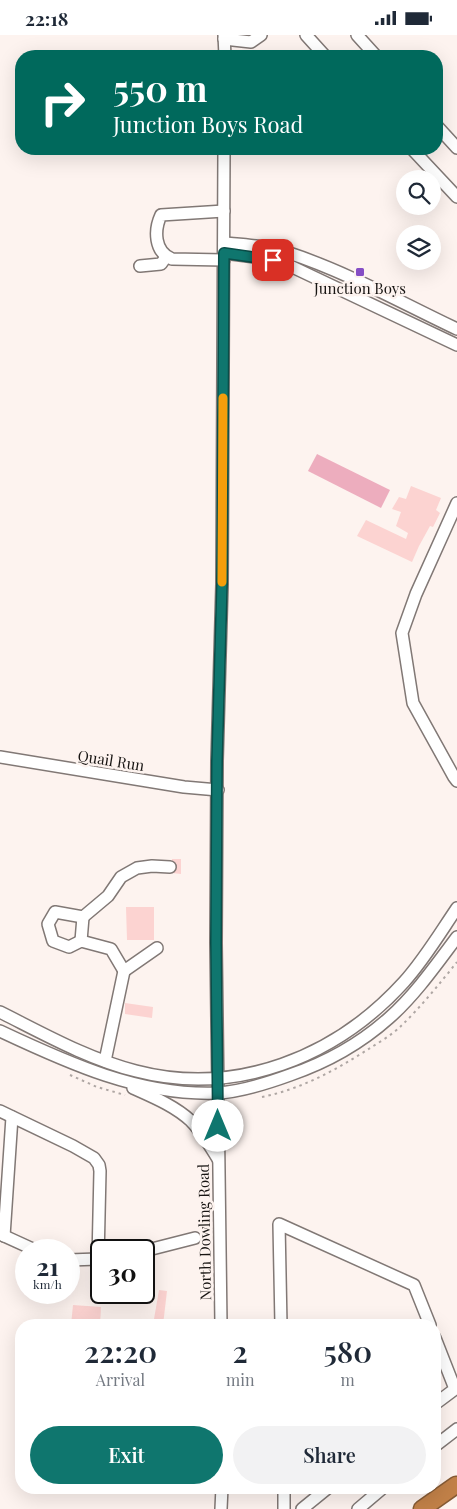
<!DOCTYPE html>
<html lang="en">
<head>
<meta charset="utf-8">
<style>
  :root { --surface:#fff; --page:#f2f2f3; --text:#1f2937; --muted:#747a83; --accent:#0f766e }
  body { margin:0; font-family:"Playfair Display",serif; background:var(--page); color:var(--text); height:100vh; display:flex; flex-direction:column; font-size:19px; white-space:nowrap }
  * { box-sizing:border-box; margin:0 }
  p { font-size:16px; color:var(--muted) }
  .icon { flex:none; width:28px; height:28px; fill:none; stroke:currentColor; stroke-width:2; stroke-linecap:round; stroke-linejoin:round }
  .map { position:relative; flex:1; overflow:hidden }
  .sheet { position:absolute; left:15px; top:1284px; width:426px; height:175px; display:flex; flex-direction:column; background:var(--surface); border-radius:20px; box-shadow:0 5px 20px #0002 }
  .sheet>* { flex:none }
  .hud { position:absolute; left:15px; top:15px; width:428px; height:105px; border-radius:20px; box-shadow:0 5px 20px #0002; background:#00695c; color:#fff; overflow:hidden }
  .fabs { position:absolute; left:396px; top:135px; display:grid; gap:10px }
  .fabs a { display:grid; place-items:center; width:45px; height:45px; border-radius:50%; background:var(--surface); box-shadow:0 5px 20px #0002; font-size:25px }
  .speed { position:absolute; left:15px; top:1204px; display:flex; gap:10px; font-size:25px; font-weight:700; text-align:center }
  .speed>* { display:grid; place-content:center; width:65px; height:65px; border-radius:50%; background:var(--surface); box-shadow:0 5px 20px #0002; line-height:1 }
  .speed small { font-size:12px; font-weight:400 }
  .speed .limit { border:2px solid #111; border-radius:8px; background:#fff; color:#111 }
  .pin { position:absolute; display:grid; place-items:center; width:42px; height:42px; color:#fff; margin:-21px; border-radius:10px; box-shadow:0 2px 8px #0006 }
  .me { position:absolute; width:55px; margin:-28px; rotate:0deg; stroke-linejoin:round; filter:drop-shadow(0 0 4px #0008) }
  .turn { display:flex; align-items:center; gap:18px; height:105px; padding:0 15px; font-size:22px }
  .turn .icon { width:65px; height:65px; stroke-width:2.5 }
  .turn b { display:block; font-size:35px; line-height:42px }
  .eta { display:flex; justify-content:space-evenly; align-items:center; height:85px; text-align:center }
  .eta b { font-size:30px; font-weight:600; line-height:35px }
  .action { display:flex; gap:10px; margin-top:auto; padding:10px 15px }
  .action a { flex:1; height:58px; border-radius:30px; background:var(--accent); color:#fff; font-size:20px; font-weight:600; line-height:58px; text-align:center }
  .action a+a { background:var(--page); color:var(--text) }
  .status { display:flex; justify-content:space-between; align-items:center; height:35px; padding:0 25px; background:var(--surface); direction:ltr }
  .status svg { height:14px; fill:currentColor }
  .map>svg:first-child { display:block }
</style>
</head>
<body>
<div class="status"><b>22:18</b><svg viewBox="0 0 49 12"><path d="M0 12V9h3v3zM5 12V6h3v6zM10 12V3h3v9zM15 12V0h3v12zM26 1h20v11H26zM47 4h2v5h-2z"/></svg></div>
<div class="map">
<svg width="457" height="1474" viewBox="0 0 457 1474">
  <rect width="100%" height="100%" fill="#fdf3ef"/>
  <!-- water -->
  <polygon fill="#edadbe" points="317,419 390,455 381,473 308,436"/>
  <!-- building -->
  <g fill="#fcd3d1">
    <polygon points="411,451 441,463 436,475 440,478 433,492 430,491 419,511 412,527 357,501 366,485 406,504 408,498 396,491 401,477 392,474 399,462 406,464"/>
    <polygon points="172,824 181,824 181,839 172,838"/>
    <polygon points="126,872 154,872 154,905 127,905"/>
    <polygon points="125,968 153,972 152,983 125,979"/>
    <polygon points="159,1255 167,1256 163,1290 153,1290"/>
    <polygon points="73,1270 101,1272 100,1290 71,1290"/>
    <polygon points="146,1452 174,1452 174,1457 145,1454"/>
  </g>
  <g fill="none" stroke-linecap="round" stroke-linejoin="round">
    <!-- minor casing -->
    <g stroke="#817875" stroke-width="14">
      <g id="minor">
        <polyline points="224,0 225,21"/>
        <polyline points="306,0 325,21"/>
        <polyline points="357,0 376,21"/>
        <polyline points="224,4 251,7 261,0"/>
        <polyline points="436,90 457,113"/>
        <polyline points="412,114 457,162"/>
        <path d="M224,176L161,180C154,195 154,217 172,224L224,225"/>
        <path d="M224,208C246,210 268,211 289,218C347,237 402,268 457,294"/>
        <polyline points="224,218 262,223 284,228 457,310"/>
        <polyline points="140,231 161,229 166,222"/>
        <polyline points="457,468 416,559 402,598 413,668 454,742 457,746"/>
        <polyline points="0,722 184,752 218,755"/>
        <polyline points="81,906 83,882"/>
        <polyline points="157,913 124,936 111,914 81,906 69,912 53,906 48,889 55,877 83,882 108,861 121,842 137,833 152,831 170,832"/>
        <path d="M0,977C44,999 88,1024 136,1036C236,1062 336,1022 404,947C424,925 440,898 457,873"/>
        <path d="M0,996C68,1028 140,1061 217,1058C240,1057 268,1048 290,1040C325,1028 361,1008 389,983C415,960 436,930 457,902"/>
        <polyline points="105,1026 124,936"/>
        <path d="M133,1053C153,1062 175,1071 191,1086C202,1097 210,1111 218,1124"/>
        <polyline points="0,1076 73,1111 94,1123 99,1130 100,1136 98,1224 69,1225"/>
        <polyline points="0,1199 35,1215"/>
        <polyline points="4,1201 12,1082"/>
        <polyline points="144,1216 195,1203"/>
        <polyline points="221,1290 216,908 217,726 222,549 224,114"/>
        <polyline points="281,1290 279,1189 414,1250 430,1290"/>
        <polyline points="435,1303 455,1354 435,1369"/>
        <polyline points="435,1411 457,1394"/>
        <polyline points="284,1452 284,1474"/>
        <polyline points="221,1474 222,1452"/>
        <polyline points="302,1474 329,1452"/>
        <polyline points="358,1474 384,1452"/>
      </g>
    </g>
    <!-- highway casing -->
    <g stroke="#865b35" stroke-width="19">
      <polyline id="highway" points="422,1474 456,1450"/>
    </g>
    <!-- path -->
    <g stroke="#afa7a4" stroke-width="2" stroke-dasharray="2.5 4" stroke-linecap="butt">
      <polyline points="70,1040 97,1052 125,1060"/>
      <path d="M262,1062C301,1054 334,1036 367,1015C378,1008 392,1000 401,991C420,973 441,947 457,927"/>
    </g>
    <!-- minor -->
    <use href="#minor" stroke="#fff" stroke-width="11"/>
    <!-- highway -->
    <use href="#highway" stroke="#c28148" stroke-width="16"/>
  </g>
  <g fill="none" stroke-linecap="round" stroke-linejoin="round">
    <!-- route casing -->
    <g stroke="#0a4d48" stroke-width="12">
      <polyline id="route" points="218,1091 216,908 217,726 222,549 224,218 273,225"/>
    </g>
    <!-- route -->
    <use href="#route" stroke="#0f766e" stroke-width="9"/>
    <!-- slow -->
    <polyline stroke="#f59e0b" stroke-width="9" points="222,547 223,363"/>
  </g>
  <!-- markers -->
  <rect fill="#854ec5" stroke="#fdf3ef" stroke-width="2" x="355" y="232" width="10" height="10" rx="2.5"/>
  <g text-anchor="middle" stroke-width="5" stroke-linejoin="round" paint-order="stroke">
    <!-- poi labels -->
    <g font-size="15" fill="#181513" stroke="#fdf3ef">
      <text x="360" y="259">Junction Boys</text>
    </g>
    <!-- street labels -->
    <g font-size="15" fill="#181513" stroke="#fdf3ef">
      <text transform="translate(111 726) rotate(9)" y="5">Quail Run</text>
      <text transform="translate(205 1197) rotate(-91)" y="5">North Dowling Road</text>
    </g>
  </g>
</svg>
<div class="fabs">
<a><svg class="icon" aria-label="search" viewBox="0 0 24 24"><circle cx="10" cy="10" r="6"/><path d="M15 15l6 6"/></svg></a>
<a><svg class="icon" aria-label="layers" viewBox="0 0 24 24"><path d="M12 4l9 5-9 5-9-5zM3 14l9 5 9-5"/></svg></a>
</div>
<div class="speed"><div>21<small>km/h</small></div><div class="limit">30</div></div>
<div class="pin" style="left:273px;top:225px;background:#d93025"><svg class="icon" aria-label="arrive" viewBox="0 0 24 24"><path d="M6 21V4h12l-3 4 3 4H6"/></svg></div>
<svg class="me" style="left:218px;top:1091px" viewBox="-20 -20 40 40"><circle r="19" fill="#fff"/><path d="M0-13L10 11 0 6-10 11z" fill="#0f766e"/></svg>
<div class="hud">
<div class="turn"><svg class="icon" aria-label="right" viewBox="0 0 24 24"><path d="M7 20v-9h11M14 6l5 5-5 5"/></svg><div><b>550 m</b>Junction Boys Road</div></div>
</div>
<section class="sheet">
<div class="eta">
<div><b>22:20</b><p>Arrival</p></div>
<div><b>2</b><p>min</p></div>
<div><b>580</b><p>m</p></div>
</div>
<div class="action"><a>Exit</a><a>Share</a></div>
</section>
</div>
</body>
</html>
